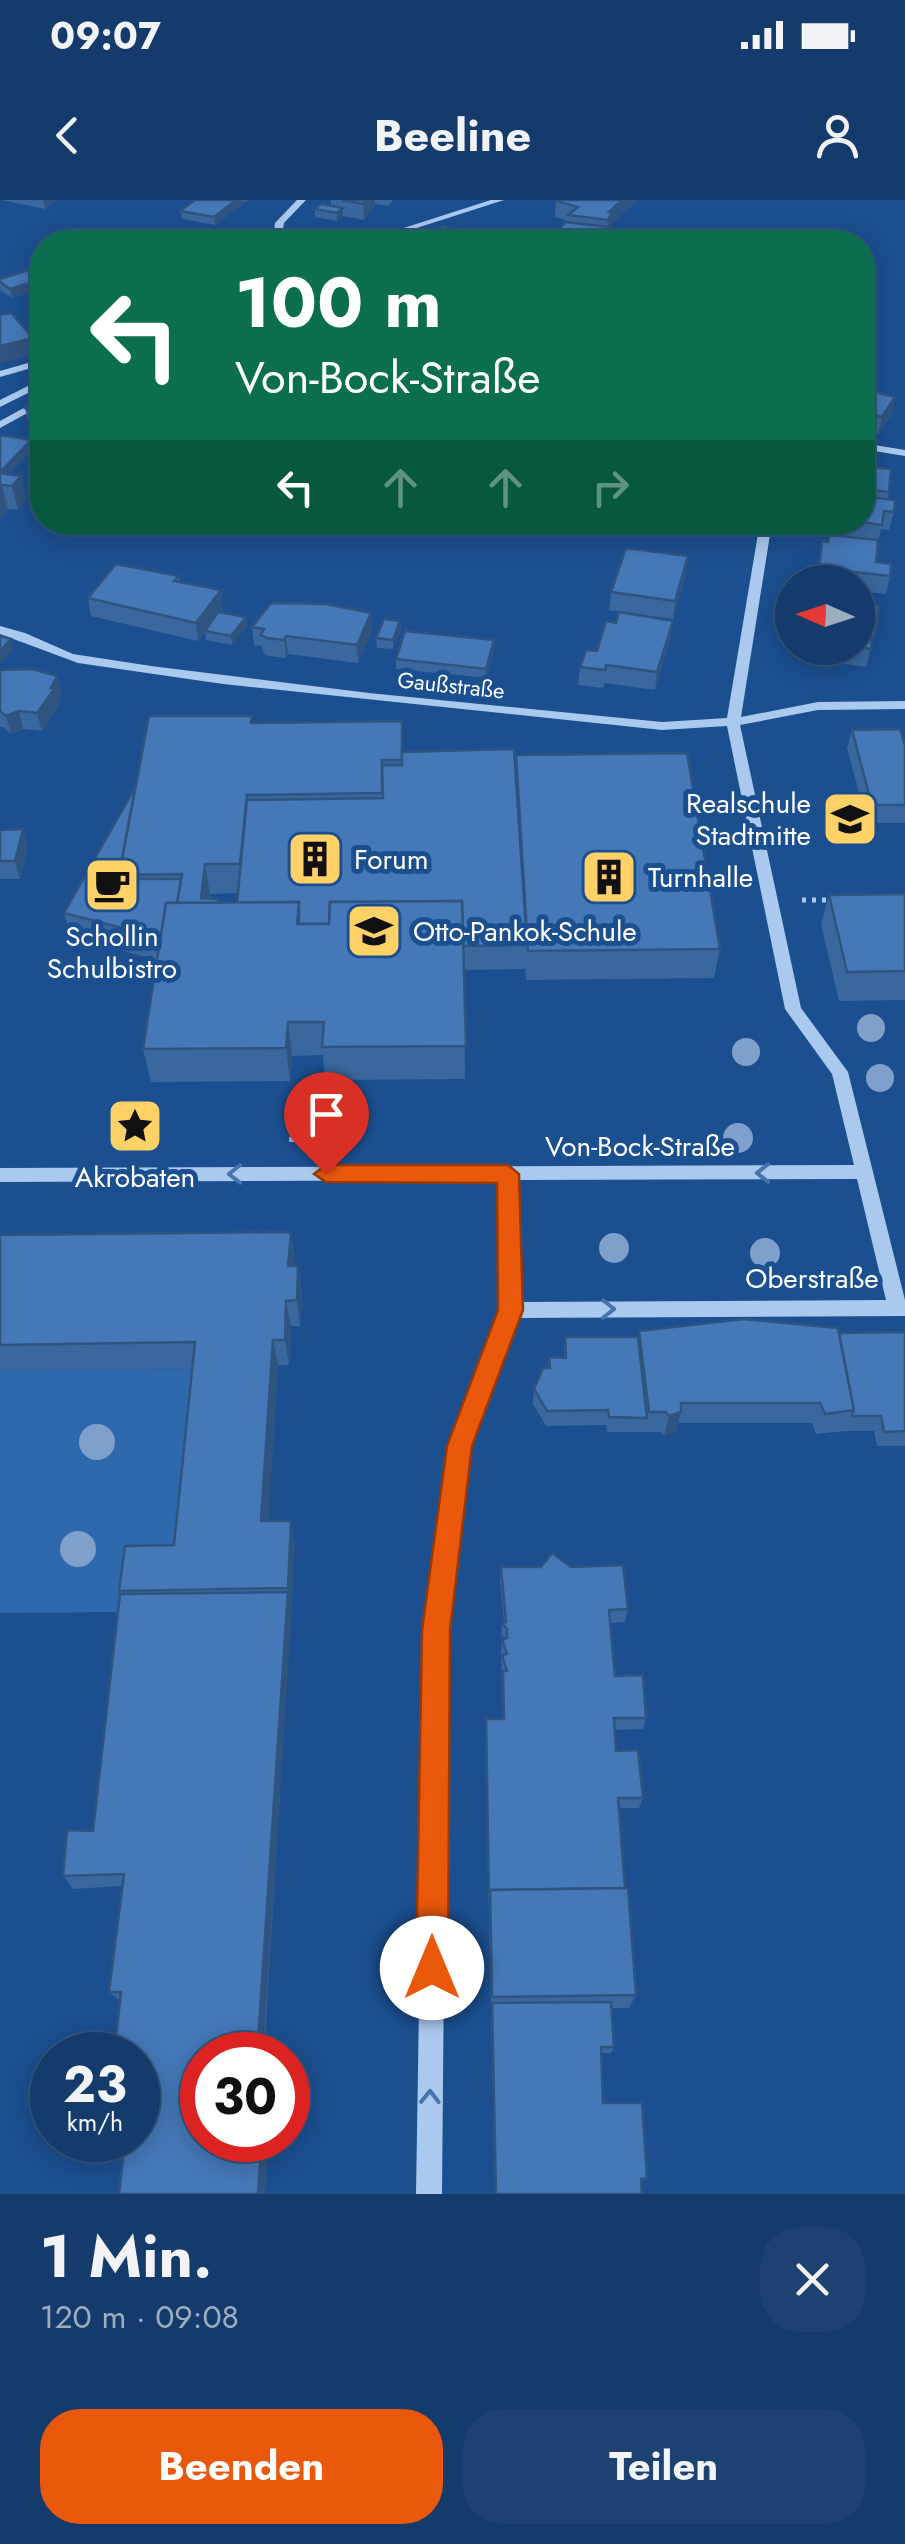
<!DOCTYPE html>
<html lang="de">
<head>
<meta charset="utf-8">
<style>
  :root { --surface:#143b6b; --page:#1d4271; --text:#f1f3f6; --muted:#9dadc1; --line:#33557e; --accent:#ea580c }
  body { margin:0; font-family:Jost,sans-serif; background:var(--page); color:var(--text); height:100vh; display:flex; flex-direction:column; font-size:38px; white-space:nowrap }
  * { box-sizing:border-box; margin:0 }
  p { font-size:32px; color:var(--muted) }
  .icon { flex:none; width:55px; height:55px; fill:none; stroke:currentColor; stroke-width:2; stroke-linecap:round; stroke-linejoin:round }
  .map { position:relative; height:1994px; overflow:hidden }
  .details { display:flex; flex-direction:column; background:var(--surface); flex:1 }
  .details>* { flex:none }
  .guide { position:absolute; left:30px; top:30px; width:845px; height:305px; border-radius:40px; box-shadow:0 5px 25px #0003,0 0 0 2px var(--line); background:#0b6e4f; color:#fff; overflow:hidden }
  .needle { width:65px; rotate:273deg }
  .fabs { position:absolute; left:775px; top:365px; display:grid; gap:20px }
  .fabs a { display:grid; place-items:center; width:100px; height:100px; border-radius:50%; background:var(--surface); box-shadow:0 5px 25px #0003,0 0 0 2px var(--line); font-size:50px }
  .speed { position:absolute; left:30px; top:1832px; display:flex; gap:20px; font-size:50px; font-weight:700; text-align:center }
  .speed>* { display:grid; place-content:center; width:130px; height:130px; border-radius:50%; background:var(--surface); box-shadow:0 5px 25px #0003,0 0 0 2px var(--line); line-height:1 }
  .speed small { font-size:25px; font-weight:400 }
  .speed .limit { border:15px solid #d22; background:#fff; color:#111 }
  .pin { position:absolute; display:grid; place-items:center; width:85px; height:85px; color:#fff; margin:-102px -42px; border-radius:50% 50% 50% 0; rotate:-45deg; box-shadow:0 0 10px #0007 }
  .pin .icon { rotate:45deg }
  .me { position:absolute; width:110px; margin:-55px; rotate:0deg; stroke-linejoin:round; filter:drop-shadow(0 0 8px #0008) }
  .turn { display:flex; align-items:center; gap:35px; height:210px; padding:0 40px; font-size:45px }
  .turn .icon { width:130px; height:130px; stroke-width:2.5 }
  .turn b { display:block; font-size:70px; line-height:85px }
  .lanes { display:flex; align-items:center; height:95px; padding:0 40px; background:#0003; justify-content:center; gap:50px; direction:ltr }
  .lanes .off { opacity:.35 }
  .round { display:grid; place-items:center; flex:none; width:105px; height:105px; border-radius:40px; background:var(--page) }
  .summary { display:flex; align-items:center; justify-content:space-between; height:170px; padding:0 40px }
  h1 { font-size:60px; font-weight:700; line-height:75px }
  .button { display:flex; gap:20px; margin-top:auto; padding:20px 40px }
  .button a { flex:1; height:115px; border-radius:40px; background:var(--accent); color:#fff; font-size:40px; font-weight:700; line-height:115px; text-align:center }
  .button a+a { background:var(--page); color:var(--text) }
  .status { display:flex; justify-content:space-between; align-items:center; height:70px; padding:0 50px; background:var(--surface); direction:ltr }
  .status svg { height:28px; fill:currentColor }
  header { display:flex; justify-content:space-between; align-items:center; height:130px; padding:0 40px; background:var(--surface); font-size:45px; font-weight:700 }
  .map>svg:first-child { display:block }
</style>
</head>
<body>
<div class="status"><b>09:07</b><svg viewBox="0 0 49 12"><path d="M0 12V9h3v3zM5 12V6h3v6zM10 12V3h3v9zM15 12V0h3v12zM26 1h20v11H26zM47 4h2v5h-2z"/></svg></div>
<header><svg class="icon" aria-label="back" viewBox="0 0 24 24"><path d="M15 5l-7 7 7 7"/></svg>Beeline<svg class="icon" aria-label="person" viewBox="0 0 24 24"><circle cx="12" cy="8" r="4"/><path d="M4 21q1-7 8-7t8 7"/></svg></header>
<div class="map">
<svg width="905" height="1994" viewBox="0 0 905 1994">
  <rect width="100%" height="100%" fill="#1b4f8f"/>
  <!-- green -->
  <polygon fill="#2e69ad" points="202,1168 182,1367 128,1412 0,1413 0,1170"/>
  <g fill="none" stroke-linecap="round" stroke-linejoin="round">
    <!-- path-far1 -->
    <polyline stroke="#a9c9ee" stroke-width="5" stroke-dasharray="4 6" stroke-linecap="butt" points="802,700 834,700"/>
    <!-- path -->
    <polyline stroke="#a9c9ee" stroke-width="6" stroke-dasharray="5 8" stroke-linecap="butt" points="292,942 293,923"/>
    <!-- minor -->
    <g fill="#a9c9ee" fill-rule="evenodd">
      <polygon points="297,0 306,0 284,23 281,42 273,42 275,23"/>
      <polygon points="491,0 504,0 373,42 360,42"/>
      <polygon points="42,159 42,165 0,177 0,171"/>
      <polygon points="42,179 42,186 0,207 0,200"/>
      <polygon points="42,198 42,205 0,228 0,221"/>
      <polygon points="862,243 905,250 905,256 862,249"/>
      <path d="M760,322H772L741,517L818,502L905,501V509L818,510L740,525L801,808L848,872L905,1100V1116L516,1118L469,1246L447,1430L442,1994H416L425,1430L449,1246L501,1110L499,980L0,982V968L854,965L832,874L785,809L727,526L662,530L223,484L78,463L0,434V426L25,433L73,454L151,466L369,493L662,522L727,518ZM857,979L886,1100L519,1102L517,980Z"/>
    </g>
  </g>
  <!-- trees -->
  <g fill="#7ea0ca">
    <circle cx="871" cy="828" r="14"/>
    <circle cx="746" cy="852" r="14"/>
    <circle cx="880" cy="878" r="14"/>
    <circle cx="738" cy="938" r="15"/>
    <circle cx="614" cy="1048" r="15"/>
    <circle cx="765" cy="1053" r="15"/>
    <circle cx="97" cy="1242" r="18"/>
    <circle cx="78" cy="1349" r="18"/>
  </g>
  <!-- wall -->
  <g fill="#3a679d" fill-rule="evenodd">
    <polygon points="1,0 57,0 45,9"/>
    <polygon points="195,0 247,0 247,1 215,25 182,19 180,11"/>
    <polygon points="331,0 393,0 388,6 375,4 364,20 343,16 337,21 315,17 315,9 331,6"/>
    <polygon points="638,0 611,24 611,28 603,42 556,42 556,35 568,21 555,17 556,1"/>
    <polygon points="42,66 42,88 12,98 0,90 0,79"/>
    <polygon points="42,94 42,121 34,116 30,100"/>
    <polygon points="862,180 863,189 892,214 878,234 862,230"/>
    <polygon points="42,201 42,235 29,225 25,208"/>
    <polygon points="0,235 33,249 9,274 21,276 26,300 18,310 8,309 0,319"/>
    <polygon points="862,266 889,292 888,299 894,312 889,330 881,329 878,342 876,362 890,376 886,394 858,391 858,382 815,382 822,341 828,342 829,337 816,335 818,322 862,322"/>
    <polygon points="657,322 695,322 692,329 657,325"/>
    <polygon points="686,374 673,419 609,410 611,392"/>
    <polygon points="179,376 180,382 221,390 223,408 220,412 246,417 247,426 232,445 206,440 205,432 198,441 91,416 88,398"/>
    <polygon points="858,403 877,425 866,467 813,459 815,448 858,448"/>
    <polygon points="371,413 372,431 358,463 288,454 286,458 269,456 263,453 262,446 254,445 252,427"/>
    <polygon points="400,421 401,430 393,449 377,448 376,438"/>
    <polygon points="673,421 670,438 655,490 605,483 603,488 578,485 580,467 597,451 616,423"/>
    <polygon points="494,440 494,450 486,478 396,469 396,459"/>
    <polygon points="0,470 57,476 62,494 58,501 59,506 42,531 23,529 11,534 3,527 0,527"/>
    <path d="M253,523L402,552L515,569L720,749L714,778L526,780L525,765V769L464,770L465,879L325,880L323,855L292,856L290,881L151,882L143,849L157,760L71,737L64,713ZM238,693L237,703H219L218,699L210,698V694Z"/>
    <polygon points="852,530 905,545 905,623 867,623 847,548"/>
    <polygon points="0,630 28,647 20,679 0,679"/>
    <polygon points="905,694 905,800 839,801 821,724 829,695"/>
    <polygon points="0,1035 295,1058 294,1066 298,1066 302,1093 300,1126 291,1126 289,1165 278,1165 268,1321 295,1343 264,1855 202,1855 268,1940 265,1994 119,1994 138,1855 120,1801 109,1792 122,1686 73,1689 63,1676 93,1631 121,1394 119,1391 174,1345 193,1168 0,1171"/>
    <polygon points="639,1131 839,1133 905,1132 905,1246 877,1246 874,1231 845,1231 816,1234 812,1223 678,1223 676,1232 664,1236 661,1232 607,1232 606,1225 546,1226 533,1204 534,1189 548,1168 549,1157 564,1158 565,1137 638,1137"/>
    <polygon points="501,1367 628,1409 625,1422 611,1423 615,1476 646,1518 643,1529 615,1530 616,1551 643,1598 639,1608 619,1608 625,1688 636,1795 629,1808 612,1808 614,1847 611,1853 601,1853 603,1903 647,1978 641,1982 642,1994 495,1994 485,1530 486,1519 503,1519 501,1451 502,1439 504,1438 501,1435 502,1423 504,1423 500,1380"/>
  </g>
  <!-- shaded-wall -->
  <g fill="#305480">
    <polygon points="43,0 57,0 45,9"/>
    <polygon points="236,0 247,1 215,25 214,17"/>
    <polygon points="366,0 375,0 375,4 364,20 363,4"/>
    <polygon points="622,0 638,0 611,24 611,28 603,42 600,42 607,27 609,12"/>
    <polygon points="343,8 343,16 337,21 337,13"/>
    <polygon points="42,79 42,88 12,98 10,89"/>
    <polygon points="33,138 36,155 0,163 0,146"/>
    <polygon points="895,197 892,214 878,234 882,217"/>
    <polygon points="31,240 33,249 3,280 1,271"/>
    <polygon points="21,276 26,300 18,310 12,286"/>
    <polygon points="2,285 8,309 0,319 0,287"/>
    <polygon points="688,356 686,374 673,419 675,401"/>
    <polygon points="221,390 223,408 198,441 196,423"/>
    <polygon points="371,413 372,431 358,463 357,445"/>
    <polygon points="246,417 247,426 232,445 231,436"/>
    <polygon points="400,421 401,430 393,449 393,440"/>
    <polygon points="673,421 670,438 655,490 657,472"/>
    <polygon points="286,436 288,454 286,458 284,440"/>
    <polygon points="11,439 14,448 0,464 0,451"/>
    <polygon points="494,440 494,450 486,478 486,469"/>
    <polygon points="57,476 62,494 58,501 59,506 42,531 37,513"/>
    <polygon points="19,511 23,529 11,534 6,516"/>
    <polygon points="23,629 28,647 20,679 15,661"/>
    <polygon points="205,664 210,694 208,708 201,698"/>
    <polygon points="288,822 292,856 290,881 286,848"/>
    <polygon points="291,1032 295,1058 293,1093 288,1066"/>
    <polygon points="298,1066 302,1093 300,1126 297,1100"/>
    <polygon points="286,1101 291,1126 289,1165 285,1140"/>
    <polygon points="273,1140 278,1165 267,1344 261,1321"/>
    <polygon points="681,1212 676,1232 664,1236 669,1216"/>
    <polygon points="291,1321 295,1343 292,1409 288,1388"/>
    <polygon points="288,1392 292,1409 263,1855 257,1855"/>
    <polygon points="262,1940 268,1940 265,1994 258,1994"/>
  </g>
  <!-- building -->
  <g fill="#4478b7" stroke="#305480" stroke-width="2.5">
    <polygon points="195,0 236,0 214,17 180,11"/>
    <polygon points="342,0 366,0 363,4"/>
    <polygon points="558,0 622,0 609,12 612,12 608,20 568,15 578,7 556,1"/>
    <polygon points="321,4 343,8 337,13 315,9"/>
    <polygon points="565,22 608,27 600,40 556,35"/>
    <polygon points="443,26 477,36 467,42 417,42"/>
    <polygon points="42,66 42,79 10,89 0,82 0,79"/>
    <polygon points="42,94 42,107 30,100"/>
    <polygon points="11,113 33,138 0,146 0,115"/>
    <polygon points="862,189 895,197 882,217 862,211"/>
    <polygon points="42,201 42,220 25,208"/>
    <polygon points="0,235 31,240 1,271 0,271"/>
    <polygon points="862,266 891,269 889,292 872,290 871,297 862,296"/>
    <polygon points="0,273 21,276 12,286 2,285 0,287"/>
    <polygon points="862,296 895,300 894,312 884,311 882,325 862,322"/>
    <polygon points="830,335 878,340 876,362 891,364 890,376 819,368 822,341 828,342"/>
    <polygon points="626,348 688,356 675,401 611,392"/>
    <polygon points="116,364 179,376 174,381 221,390 196,423 88,398"/>
    <polygon points="271,403 326,404 371,413 357,445 286,436 284,440 267,438 261,435 264,429 252,427"/>
    <polygon points="858,403 879,406 877,425 873,425 871,449 858,447"/>
    <polygon points="218,412 246,417 231,436 205,431"/>
    <polygon points="619,412 673,421 657,472 606,465 605,470 580,467 586,450 597,451 606,421 616,423"/>
    <polygon points="384,419 400,421 393,440 376,438"/>
    <polygon points="405,431 494,440 486,469 396,459"/>
    <polygon points="0,436 11,439 0,451"/>
    <polygon points="32,469 57,476 51,488 55,488 37,513 19,511 6,516 0,511 0,470"/>
    <polygon points="149,516 252,516 251,523 402,521 402,560 382,560 382,593 247,595 240,664 205,664 201,698 218,699 218,703 177,703 182,674 119,675"/>
    <polygon points="900,529 905,545 905,605 872,605 852,530"/>
    <polygon points="514,549 527,745 463,746 462,701 330,702 329,724 299,724 299,702 237,703 247,600 383,598 382,565 402,565 402,552"/>
    <polygon points="687,553 720,749 528,751 516,555"/>
    <polygon points="135,588 119,675 120,679 181,679 177,703 166,703 161,738 64,713"/>
    <polygon points="23,629 15,661 0,661 0,630"/>
    <polygon points="905,694 905,771 847,772 829,695"/>
    <polygon points="462,701 466,846 322,847 324,822 288,822 286,848 143,849 166,703 299,702 297,724 329,724 330,702"/>
    <polygon points="291,1032 288,1066 298,1066 297,1100 286,1101 285,1140 273,1140 261,1321 291,1321 288,1388 119,1391 125,1346 174,1345 195,1142 0,1145 0,1035"/>
    <polygon points="744,1119 838,1128 854,1210 825,1214 820,1203 681,1203 681,1212 669,1216 666,1212 649,1212 639,1131"/>
    <polygon points="905,1132 905,1231 884,1232 881,1216 852,1216 854,1210 839,1133"/>
    <polygon points="565,1137 638,1137 647,1218 609,1217 608,1210 547,1211 534,1189 543,1168 550,1168 549,1157 566,1158"/>
    <polygon points="552,1353 571,1367 623,1365 628,1409 609,1410 615,1476 643,1475 646,1518 614,1518 616,1551 638,1550 643,1598 618,1598 625,1688 490,1690 489,1698 486,1519 504,1519 503,1471 507,1471 502,1455 507,1454 502,1439 507,1438 507,1429 502,1423 506,1422 501,1367 541,1367"/>
    <polygon points="288,1392 257,1855 202,1855 202,1940 262,1940 258,1994 119,1994 125,1940 138,1940 138,1855 114,1855 121,1792 109,1792 124,1674 63,1676 67,1630 93,1631 120,1394"/>
    <polygon points="628,1688 636,1795 492,1797 490,1690"/>
    <polygon points="611,1802 614,1847 601,1847 603,1903 642,1903 647,1978 641,1979 642,1994 496,1994 492,1803"/>
  </g>
  <!-- one-way arrows -->
  <defs><path id="oneway-chevron" d="M-2-3.5L2.5 0L-2 3.5" fill="none" stroke-width="1.6" stroke-linecap="round" stroke-linejoin="round" transform="scale(2.5)"/></defs>
  <g stroke="#4674ac">
    <use href="#oneway-chevron" transform="translate(763 973) rotate(180)"/>
    <use href="#oneway-chevron" transform="translate(235 974) rotate(180)"/>
    <use href="#oneway-chevron" transform="translate(608 1109)"/>
    <use href="#oneway-chevron" transform="translate(430 1897) rotate(-89)"/>
  </g>
  <!-- route -->
  <polygon fill="#ea580c" stroke="#983908" stroke-width="2.5" points="326,965 508,965 519,974 523,1110 472,1246 450,1430 448,1768 443,1779 432,1784 421,1779 416,1768 422,1430 447,1246 498,1110 497,983 326,982 314,974"/>
  <!-- icons -->
  <defs>
    <g id="school-square" transform="scale(2.875)"><rect x="-9" y="-9" width="18" height="18" rx="4" fill="#ffd166" stroke="#1b4f8f"/><path d="M0-5L7-2L0 1L-7-2ZM-4 1L0 2.5L4 1V4Q0 6-4 4Z" fill="#111"/></g>
    <g id="building-square" transform="scale(2.875)"><rect x="-9" y="-9" width="18" height="18" rx="4" fill="#ffd166" stroke="#1b4f8f"/><path d="M-4-6H4V6H1V3H-1V6H-4ZM-2.5-4.3h1.7v1.8h-1.7ZM.8-4.3h1.7v1.8H.8ZM-2.5-1h1.7V.8h-1.7ZM.8-1h1.7V.8H.8Z" fill="#111"/></g>
    <g id="cafe-square" transform="scale(2.875)"><rect x="-9" y="-9" width="18" height="18" rx="4" fill="#ffd166" stroke="#1b4f8f"/><path d="M-5.5-4.5H6V0H3Q3 3.5 0 3.5H-2.5Q-5.5 3.5-5.5 0ZM3-3.2v2h1.7v-2ZM-6 4.5H4V6H-6Z" fill="#111"/></g>
    <g id="sight-square" transform="scale(2.875)"><rect x="-9" y="-9" width="18" height="18" rx="4" fill="#ffd166" stroke="#1b4f8f"/><path d="M0-6L1.8-2.2L6-1.7L2.9 1.2L3.7 5.4L0 3.3L-3.7 5.4L-2.9 1.2L-6-1.7L-1.8-2.2Z" fill="#111"/></g>
  </defs>
  <g fill-rule="evenodd">
    <use href="#school-square" x="850" y="619"/>
    <use href="#building-square" x="315" y="659"/>
    <use href="#building-square" x="609" y="677"/>
    <use href="#cafe-square" x="112" y="685"/>
    <use href="#school-square" x="374" y="731"/>
    <use href="#sight-square" x="135" y="926"/>
  </g>
  <g text-anchor="middle" stroke-width="10" stroke-linejoin="round" paint-order="stroke">
    <!-- far-street labels -->
    <g font-size="22" fill="#fff" stroke="#1b4f8f">
      <text transform="translate(451 485) rotate(6)" y="8">Gaußstraße</text>
    </g>
    <!-- poi labels -->
    <g font-size="28" fill="#fff" stroke="#1b4f8f" text-anchor="start">
      <text x="811" y="613" text-anchor="end">Realschule<tspan x="811" dy="32">Stadtmitte</tspan></text>
      <text x="354" y="669">Forum</text>
      <text x="648" y="687">Turnhalle</text>
      <text x="413" y="741">Otto-Pankok-Schule</text>
      <text x="112" y="746" text-anchor="middle">Schollin<tspan x="112" dy="32">Schulbistro</tspan></text>
      <text x="135" y="987" text-anchor="middle">Akrobaten</text>
    </g>
    <!-- street labels -->
    <g font-size="28" fill="#fff" stroke="#1b4f8f">
      <text x="640" y="956">Von-Bock-Straße</text>
      <text x="812" y="1088">Oberstraße</text>
    </g>
  </g>
</svg>
<div class="fabs">
<a><svg class="needle" viewBox="-14 -14 28 28"><path d="M0-13l5 13h-10z" fill="#e53935"/><path d="M0 13l5-13h-10z" fill="#9dadc1"/></svg></a>
</div>
<div class="speed"><div>23<small>km/h</small></div><div class="limit">30</div></div>
<div class="pin" style="left:326px;top:974px;background:#d93025"><svg class="icon" aria-label="arrive" viewBox="0 0 24 24"><path d="M6 21V4h12l-3 4 3 4H6"/></svg></div>
<svg class="me" style="left:432px;top:1768px" viewBox="-20 -20 40 40"><circle r="19" fill="#fff"/><path d="M0-13L10 11 0 6-10 11z" fill="#ea580c"/></svg>
<div class="guide">
<div class="turn"><svg class="icon" aria-label="left" viewBox="0 0 24 24"><path d="M17 20v-9H6M10 6l-5 5 5 5"/></svg><div><b>100 m</b>Von-Bock-Straße</div></div>
<div class="lanes"><svg class="icon" aria-label="left" viewBox="0 0 24 24"><path d="M17 20v-9H6M10 6l-5 5 5 5"/></svg><svg class="icon off" aria-label="ahead" viewBox="0 0 24 24"><path d="M12 20V5M6 11l6-6 6 6"/></svg><svg class="icon off" aria-label="ahead" viewBox="0 0 24 24"><path d="M12 20V5M6 11l6-6 6 6"/></svg><svg class="icon off" aria-label="right" viewBox="0 0 24 24"><path d="M7 20v-9h11M14 6l5 5-5 5"/></svg></div>
</div>
</div>
<section class="details">
<div class="summary"><div><h1>1 Min.</h1><p>120 m · 09:08</p></div><a class="round"><svg class="icon" aria-label="close" viewBox="0 0 24 24"><path d="M6 6l12 12M18 6L6 18"/></svg></a></div>
<div class="button"><a>Beenden</a><a>Teilen</a></div>
</section>
</body>
</html>
